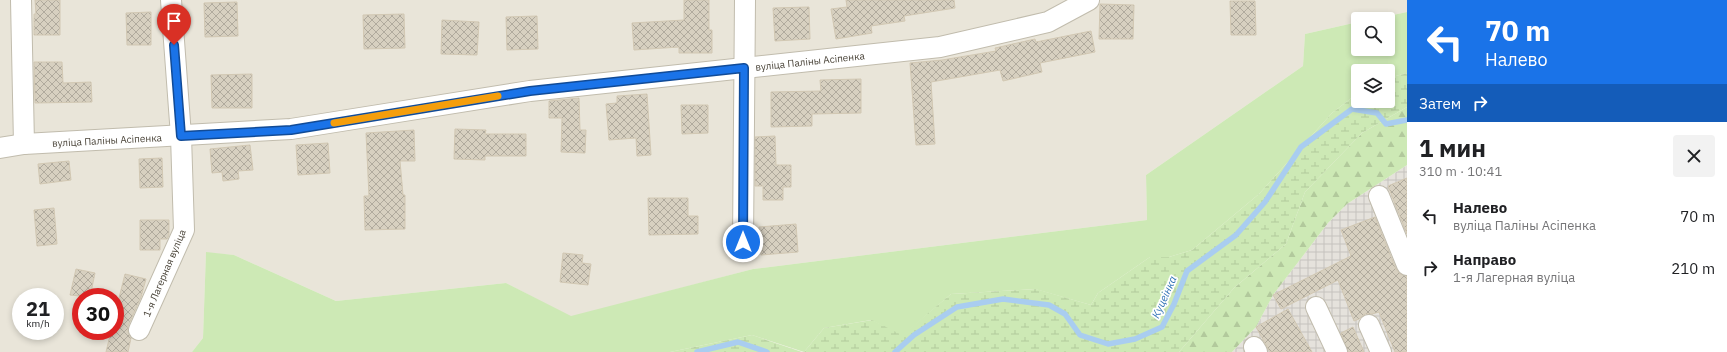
<!DOCTYPE html>
<html lang="ru">
<head>
<meta charset="utf-8">
<style>
  :root { --surface:#fff; --page:#f2f2f2; --text:#202124; --muted:#757577 }
  body { margin:0; font-family:"IBM Plex Sans",sans-serif; background:var(--page); color:var(--text); height:100vh; display:flex; flex-direction:column; font-size:15px; white-space:nowrap }
  * { box-sizing:border-box; margin:0 }
  p { font-size:13px; color:var(--muted) }
  .icon { flex:none; width:22px; height:22px; fill:none; stroke:currentColor; stroke-width:2; stroke-linecap:round; stroke-linejoin:round }
  .map { position:relative; flex:1; overflow:hidden }
  .details { display:flex; flex-direction:column; background:var(--surface); width:320px }
  .details>* { flex:none }
  .guide { background:#1a73e8; color:#fff; overflow:hidden }
  .tools { position:absolute; left:1351px; top:12px; display:grid; gap:8px }
  .tools a { display:grid; place-items:center; width:44px; height:44px; border-radius:4px; background:var(--surface); box-shadow:0 2px 6px #0003; font-size:20px }
  .speed { position:absolute; left:12px; top:288px; display:flex; gap:8px; font-size:20px; font-weight:700; text-align:center }
  .speed>* { display:grid; place-content:center; width:52px; height:52px; border-radius:50%; background:var(--surface); box-shadow:0 2px 6px #0003; line-height:1 }
  .speed small { font-size:10px; font-weight:400 }
  .speed .limit { border:6px solid #d22; background:#fff; color:#111 }
  .pin { position:absolute; display:grid; place-items:center; width:34px; height:34px; color:#fff; margin:-41px -17px; border-radius:50% 50% 50% 0; rotate:-45deg; box-shadow:0 0 4px #0007 }
  .pin .icon { rotate:45deg }
  .me { position:absolute; width:44px; margin:-22px; rotate:0deg; stroke-linejoin:round; filter:drop-shadow(0 0 3px #0008) }
  .turn { display:flex; align-items:center; gap:14px; height:84px; padding:0 12px; font-size:18px }
  .turn .icon { width:52px; height:52px; stroke-width:2.5 }
  .turn b { display:block; font-size:28px; line-height:34px }
  .then { display:flex; align-items:center; height:38px; padding:0 12px; background:#0003; gap:8px; font-size:15px }
  .round { display:grid; place-items:center; flex:none; width:42px; height:42px; border-radius:4px; background:var(--page) }
  .summary { display:flex; align-items:center; justify-content:space-between; height:68px; padding:0 12px }
  h1 { font-size:24px; font-weight:700; line-height:30px }
  ul { padding:0; list-style:none }
  li { display:flex; align-items:center; gap:12px; height:52px; padding:0 12px }
  li div { flex:1 }
  li b { display:block; font-size:15px }
  li em { font-style:normal }
  main { display:flex; flex:1; min-height:0 }
  .map>svg:first-child { display:block }
</style>
</head>
<body>
<main>
<div class="map">
<svg width="1407" height="352" viewBox="0 0 1407 352">
  <defs>
    <pattern id="industrial-grid" width="8" height="8" patternUnits="userSpaceOnUse"><rect width="8" height="8" fill="#e5e2dc"/><path d="M0 4h8M4 0v8" fill="none" stroke="#c6c3be"/></pattern>
    <pattern id="forest-firs" width="22" height="20" patternUnits="userSpaceOnUse"><rect width="22" height="20" fill="#cde9b5"/><path d="M5 1l3.5 6h-7zM16 11l3.5 6h-7z" fill="#b2c99c"/></pattern>
    <pattern id="wetland-marsh" width="20" height="14" patternUnits="userSpaceOnUse"><rect width="20" height="14" fill="#cde9b5"/><path d="M1 5h8M5 5V1M11 12h8M15 12V8" fill="none" stroke="#b2c99c"/></pattern>
    <pattern id="building-cross-hatch" width="8" height="8" patternUnits="userSpaceOnUse"><rect width="8" height="8" fill="#d7d0c0"/><path d="M0 0l8 8M0 8l8-8" fill="none" stroke="#b0aa9d"/></pattern>
  </defs>
  <rect width="100%" height="100%" fill="#f5f3eb"/>
  <!-- residential -->
  <path fill="#e9e5d9" fill-rule="evenodd" d="M0,0H1407V12L1374,19H1358V22L1305,34L1303,66L1146,175L1147,220L753,269L571,317L506,283L336,301L234,255L206,253L203,338L192,352H0ZM21,297H55V331H21ZM81,297H115V331H81Z"/>
  <!-- industrial -->
  <polygon fill="url(#industrial-grid)" points="1407,165 1407,352 1232,352 1256,327 1273,295 1328,223 1347,204"/>
  <!-- grass -->
  <polygon fill="#cde9b5" points="1407,12 1407,73 1388,78 1388,71 1358,71 1358,93 1332,113 1259,194 1192,250 1169,257 1150,257 1098,293 1091,305 1035,289 951,294 902,336 871,320 824,328 804,352 752,335 670,352 192,352 203,338 206,252 234,255 336,301 506,283 571,316 753,269 1147,220 1146,175 1303,66 1305,34 1358,22 1358,49 1388,49 1388,19 1374,19"/>
  <!-- forest -->
  <polygon fill="url(#forest-firs)" points="1407,107 1407,165 1347,204 1328,223 1273,295 1256,327 1232,352 1179,352 1234,288 1286,244 1305,192 1362,133"/>
  <!-- wetland -->
  <g fill="url(#wetland-marsh)">
    <polygon points="1407,73 1407,107 1362,133 1305,192 1286,244 1234,288 1179,352 804,352 824,328 872,320 902,335 951,294 1036,289 1091,305 1098,293 1150,257 1169,257 1192,250 1259,194 1332,113 1358,93 1358,101 1388,101 1388,78"/>
    <polygon points="752,335 802,352 670,352"/>
  </g>
  <g fill="none" stroke-linecap="round" stroke-linejoin="round">
    <!-- stream -->
    <g stroke="#a9cdf0" stroke-width="5.5">
      <polyline points="697,352 738,342 767,352"/>
      <polyline points="895,352 914,335 957,307 1003,299 1049,305 1065,314 1080,335 1108,344 1135,339 1162,327 1174,304 1187,271 1236,235 1265,202 1301,147 1352,109 1377,113 1386,124 1407,120"/>
    </g>
  </g>
  <!-- building -->
  <g fill="url(#building-cross-hatch)" stroke="#d2c8b3">
    <polygon points="35,0 60,0 60,35 34,35 34,14 36,14"/>
    <polygon points="684,0 709,0 709,30 712,30 712,53 679,53 679,47 634,50 632,23 684,20"/>
    <polygon points="846,0 954,0 955,8 904,16 905,21 871,26 872,33 836,39 831,9 847,7"/>
    <polygon points="1230,1 1255,1 1256,35 1231,35"/>
    <polygon points="237,2 238,36 205,37 204,3"/>
    <polygon points="1100,4 1134,5 1133,39 1099,39"/>
    <polygon points="809,7 810,39 775,41 773,8"/>
    <polygon points="151,12 151,45 127,45 126,13"/>
    <polygon points="404,14 405,48 364,49 363,15"/>
    <polygon points="537,16 538,49 507,50 506,17"/>
    <polygon points="442,20 479,22 477,55 441,54"/>
    <polygon points="1091,31 1095,52 1040,63 1042,72 1003,81 1000,70 931,82 935,144 916,145 910,63 942,60 996,51 995,48 1035,39 1036,42"/>
    <polygon points="34,62 62,62 63,83 91,82 92,102 35,103"/>
    <polygon points="252,74 252,108 212,108 211,75"/>
    <polygon points="861,79 861,113 812,114 812,126 771,127 771,92 821,91 820,80"/>
    <polygon points="647,94 651,155 637,156 636,138 609,140 606,104 617,103 617,96"/>
    <polygon points="579,98 580,130 586,130 585,153 561,152 562,118 549,118 549,101"/>
    <polygon points="681,105 708,105 708,133 682,134"/>
    <polygon points="455,129 486,130 485,134 526,134 526,156 485,156 485,160 454,159"/>
    <polygon points="414,130 415,161 400,161 403,195 405,195 405,229 365,230 364,196 369,196 366,133"/>
    <polygon points="775,136 776,165 791,165 791,187 783,187 783,200 763,200 763,186 755,186 755,137"/>
    <polygon points="328,143 330,173 298,175 296,145"/>
    <polygon points="250,145 253,170 238,171 239,179 223,181 222,172 212,173 210,149"/>
    <polygon points="162,158 163,187 140,188 139,159"/>
    <polygon points="69,161 71,180 40,184 38,164"/>
    <polygon points="1407,178 1407,234 1388,186"/>
    <polygon points="648,198 688,198 688,216 698,216 698,234 649,235"/>
    <polygon points="54,208 57,244 37,246 34,210"/>
    <polygon points="1375,217 1396,269 1400,274 1407,276 1407,352 1395,352 1379,312 1372,314 1365,314 1359,319 1354,321 1338,280 1281,309 1273,295 1351,256 1341,230"/>
    <polygon points="140,220 169,220 169,235 167,239 160,239 160,250 140,250"/>
    <polygon points="796,224 798,252 761,255 759,227"/>
    <polygon points="563,253 583,255 582,263 591,264 588,285 560,282"/>
    <polygon points="76,269 95,273 90,297 70,295"/>
    <polygon points="125,274 146,279 141,297 128,326 128,332 131,338 128,352 106,352 111,331 115,331 115,314"/>
    <polygon points="1288,309 1312,352 1270,352 1256,327"/>
    <polygon points="1353,327 1364,352 1348,352 1341,333"/>
  </g>
  <g fill="none" stroke-linecap="round" stroke-linejoin="round">
    <!-- minor casing -->
    <g stroke="#c1bcad" stroke-width="22">
      <g id="minor">
        <polyline points="21,0 24,144"/>
        <polyline points="0,148 24,144 291,129 530,91 940,47 1048,22 1089,0"/>
        <polyline points="1379,196 1407,265"/>
        <polyline points="743,242 745,0"/>
        <polyline points="1316,307 1337,352"/>
        <polyline points="1369,325 1381,352"/>
        <polyline points="139,330 184,230 181,136 171,0"/>
        <polyline points="1254,347 1257,352"/>
      </g>
    </g>
    <!-- minor -->
    <use href="#minor" stroke="#fff" stroke-width="20"/>
  </g>
  <g fill="none" stroke-linecap="round" stroke-linejoin="round">
    <!-- route casing -->
    <g stroke="#114b97" stroke-width="10">
      <polyline id="route" points="174,45 181,136 291,130 530,91 744,68 743,242"/>
    </g>
    <!-- route -->
    <use href="#route" stroke="#1a73e8" stroke-width="7"/>
    <!-- slow -->
    <polyline stroke="#f59e0b" stroke-width="7" points="334,123 498,96"/>
  </g>
  <g text-anchor="middle" stroke-width="3.5" stroke-linejoin="round" paint-order="stroke">
    <!-- street labels -->
    <g font-size="10" fill="#4a4439" stroke="#fff">
      <text transform="translate(810 61) rotate(-6)" y="4">вуліца Паліны Асіпенка</text>
      <text transform="translate(107 140) rotate(-3)" y="4">вуліца Паліны Асіпенка</text>
      <text transform="translate(164 273) rotate(-67)" y="4">1-я Лагерная вуліца</text>
    </g>
    <!-- water labels -->
    <g font-size="11" font-style="italic" fill="#3173b6" stroke="#fff">
      <text transform="translate(1164 297) rotate(-66)" y="4">Куцеінка</text>
    </g>
  </g>
</svg>
<div class="tools">
<a><svg class="icon" aria-label="search" viewBox="0 0 24 24"><circle cx="10" cy="10" r="6"/><path d="M15 15l6 6"/></svg></a>
<a><svg class="icon" aria-label="layers" viewBox="0 0 24 24"><path d="M12 4l9 5-9 5-9-5zM3 14l9 5 9-5"/></svg></a>
</div>
<div class="speed"><div>21<small>km/h</small></div><div class="limit">30</div></div>
<div class="pin" style="left:174px;top:45px;background:#d93025"><svg class="icon" aria-label="arrive" viewBox="0 0 24 24"><path d="M6 21V4h12l-3 4 3 4H6"/></svg></div>
<svg class="me" style="left:743px;top:242px" viewBox="-20 -20 40 40"><circle r="17" fill="#1a73e8" stroke="#fff" stroke-width="3"/><path d="M0-11L8 9 0 5-8 9z" fill="#fff"/></svg>
</div>
<section class="details">
<div class="guide">
<div class="turn"><svg class="icon" aria-label="left" viewBox="0 0 24 24"><path d="M17 20v-9H6M10 6l-5 5 5 5"/></svg><div><b>70 m</b>Налево</div></div>
<div class="then">Затем<svg class="icon" aria-label="right" viewBox="0 0 24 24"><path d="M7 20v-9h11M14 6l5 5-5 5"/></svg></div>
</div>
<div class="summary"><div><h1>1 мин</h1><p>310 m · 10:41</p></div><a class="round"><svg class="icon" aria-label="close" viewBox="0 0 24 24"><path d="M6 6l12 12M18 6L6 18"/></svg></a></div>
<ul>
<li><svg class="icon" aria-label="left" viewBox="0 0 24 24"><path d="M17 20v-9H6M10 6l-5 5 5 5"/></svg><div><b>Налево</b><p>вуліца Паліны Асіпенка</p></div><em>70 m</em></li>
<li><svg class="icon" aria-label="right" viewBox="0 0 24 24"><path d="M7 20v-9h11M14 6l5 5-5 5"/></svg><div><b>Направо</b><p>1-я Лагерная вуліца</p></div><em>210 m</em></li>
</ul>
</section>
</main>
</body>
</html>
